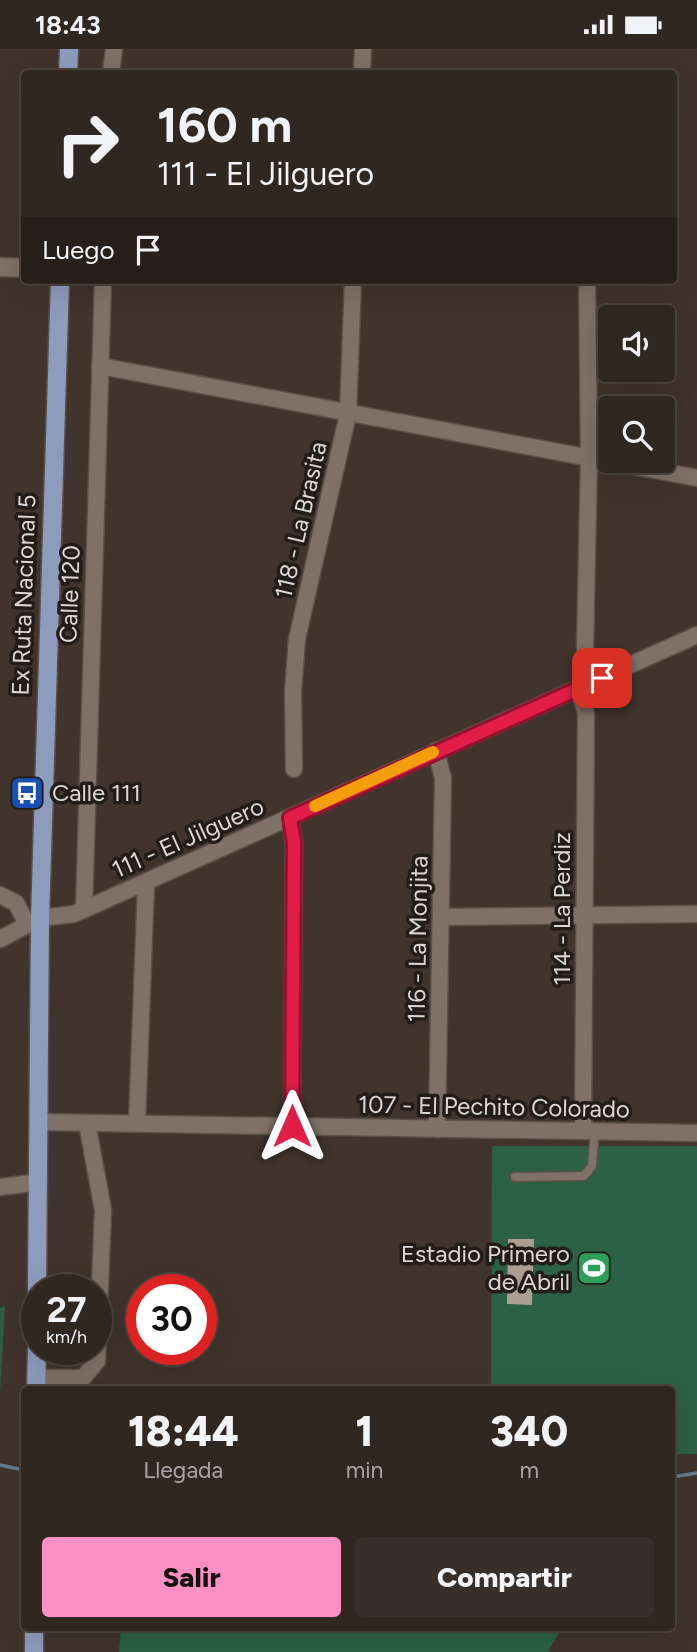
<!DOCTYPE html>
<html lang="es">
<head>
<meta charset="utf-8">
<style>
  :root { --surface:#302721; --page:#382f2a; --text:#f1f3f6; --muted:#a8a5a5; --line:#4b443f; --accent:#fc8fc3 }
  body { margin:0; font-family:Figtree,sans-serif; background:var(--page); color:var(--text); height:100vh; display:flex; flex-direction:column; font-size:26px; white-space:nowrap }
  * { box-sizing:border-box; margin:0 }
  p { font-size:23px; color:var(--muted) }
  .icon { flex:none; width:38px; height:38px; fill:none; stroke:currentColor; stroke-width:2; stroke-linecap:round; stroke-linejoin:round }
  .map { position:relative; flex:1; overflow:hidden }
  .side { position:absolute; left:21px; top:1337px; width:654px; height:245px; display:flex; flex-direction:column; background:var(--surface); border-radius:7px; box-shadow:0 7px 28px #0002,0 0 0 2px var(--line) }
  .side>* { flex:none }
  .banner { position:absolute; left:21px; top:21px; width:656px; height:214px; border-radius:7px; box-shadow:0 7px 28px #0002,0 0 0 2px var(--line); background:#302721; color:var(--text); overflow:hidden }
  .controls { position:absolute; left:598px; top:256px; display:grid; gap:14px }
  .controls a { display:grid; place-items:center; width:77px; height:77px; border-radius:7px; background:var(--surface); box-shadow:0 7px 28px #0002,0 0 0 2px var(--line); font-size:35px }
  .speed { position:absolute; left:21px; top:1225px; display:flex; gap:14px; font-size:35px; font-weight:700; text-align:center }
  .speed>* { display:grid; place-content:center; width:91px; height:91px; border-radius:50%; background:var(--surface); box-shadow:0 7px 28px #0002,0 0 0 2px var(--line); line-height:1 }
  .speed small { font-size:18px; font-weight:400 }
  .speed .limit { border:10px solid #d22; background:#fff; color:#111 }
  .pin { position:absolute; display:grid; place-items:center; width:60px; height:60px; color:#fff; margin:-30px; border-radius:14px; box-shadow:0 4px 10px #0006 }
  .me { position:absolute; width:77px; margin:-38px; rotate:0deg; stroke-linejoin:round; filter:drop-shadow(0 0 5px #0008) }
  .turn { display:flex; align-items:center; gap:24px; height:147px; padding:0 21px; font-size:32px }
  .turn .icon { width:91px; height:91px; stroke-width:2.5 }
  .turn b { display:block; font-size:49px; line-height:60px }
  .then { display:flex; align-items:center; height:66px; padding:0 21px; background:#0003; gap:14px; font-size:26px }
  .eta { display:flex; justify-content:space-evenly; align-items:center; height:119px; text-align:center }
  .eta b { font-size:42px; font-weight:800; line-height:49px }
  .action { display:flex; gap:14px; margin-top:auto; padding:14px 21px }
  .action a { flex:1; height:80px; border-radius:7px; background:var(--accent); color:#111; font-size:28px; font-weight:800; line-height:80px; text-align:center }
  .action a+a { background:var(--page); color:var(--text) }
  .status { display:flex; justify-content:space-between; align-items:center; height:49px; padding:0 35px; background:var(--surface); direction:ltr }
  .status svg { height:19px; fill:currentColor }
  .map>svg:first-child { display:block }
</style>
</head>
<body>
<div class="status"><b>18:43</b><svg viewBox="0 0 49 12"><path d="M0 12V9h3v3zM5 12V6h3v6zM10 12V3h3v9zM15 12V0h3v12zM26 1h20v11H26zM47 4h2v5h-2z"/></svg></div>
<div class="map">
<svg width="697" height="1603" viewBox="0 0 697 1603">
  <rect width="100%" height="100%" fill="#40342c"/>
  <!-- green -->
  <g fill="#2c6145">
    <polygon points="492,1097 697,1097 697,1405 672,1405 672,1340 491,1340"/>
    <polygon points="5,1257 0,1343 0,1259"/>
    <polygon points="121,1579 121,1578 562,1579 548,1603 119,1603"/>
  </g>
  <g fill="none" stroke-linecap="round" stroke-linejoin="round">
    <!-- stream -->
    <g stroke="#607d95" stroke-width="3.5">
      <polyline points="0,1416 19,1420"/>
      <polyline points="672,1428 697,1424"/>
    </g>
  </g>
  <!-- building -->
  <polygon fill="#ad9e94" points="508,1190 534,1190 532,1256 507,1255"/>
  <g fill="none" stroke-linecap="round" stroke-linejoin="round">
    <!-- service casing -->
    <g stroke="#5a5049" stroke-width="11">
      <polyline id="service" points="515,1128 584,1127 592,1117 595,1081"/>
    </g>
    <!-- minor casing -->
    <g stroke="#5a5049" stroke-width="19">
      <g id="minor">
        <polyline points="111,24 114,0"/>
        <polyline points="362,24 363,0"/>
        <polyline points="100,317 697,429"/>
        <polyline points="585,599 589,409 587,231"/>
        <polyline points="578,640 586,664 583,1081"/>
        <polyline points="436,702 443,729 437,1080"/>
        <polyline points="294,720 293,642 297,590 348,365 353,231"/>
        <polyline points="290,769 294,794 292,1077"/>
        <polyline points="0,846 16,854 27,875"/>
        <polyline points="84,860 103,231"/>
        <polyline points="442,868 697,865"/>
        <polyline points="0,890 40,869 74,865 697,586"/>
        <polyline points="39,1073 697,1084"/>
        <polyline points="137,1074 146,834"/>
        <polyline points="0,1138 39,1133"/>
        <polyline points="37,1329 83,1329 97,1312 103,1161 87,1074"/>
      </g>
    </g>
    <!-- tertiary casing -->
    <g stroke="#5a5049" stroke-width="21">
      <polyline id="tertiary" points="0,218 24,219"/>
    </g>
    <!-- primary casing -->
    <g stroke="#5a5049" stroke-width="21">
      <g id="primary">
        <polyline points="68,24 69,0"/>
        <polyline points="37,1241 40,869 60,231"/>
        <polyline points="36,1340 37,1300"/>
        <polyline points="34,1603 34,1578"/>
      </g>
    </g>
    <!-- service -->
    <use href="#service" stroke="#7f7167" stroke-width="8"/>
    <!-- minor -->
    <use href="#minor" stroke="#7f7167" stroke-width="16"/>
    <!-- tertiary -->
    <use href="#tertiary" stroke="#7f7167" stroke-width="18"/>
    <!-- primary -->
    <use href="#primary" stroke="#8d9bbd" stroke-width="18"/>
  </g>
  <g fill="none" stroke-linecap="round" stroke-linejoin="round">
    <!-- route casing -->
    <g stroke="#92132f" stroke-width="18">
      <polyline id="route" points="292,1077 294,794 290,769 602,629"/>
    </g>
    <!-- route -->
    <use href="#route" stroke="#e11d48" stroke-width="12"/>
    <!-- slow -->
    <polyline stroke="#f59e0b" stroke-width="12" points="315,757 433,703"/>
  </g>
  <!-- icons -->
  <defs>
    <g id="bus-square" transform="scale(1.75)"><rect x="-9" y="-9" width="18" height="18" rx="4" fill="#1a4fb4" stroke="#231d19"/><path d="M-5-6H5V4H4V6H2V4H-2V6H-4V4H-5ZM-3.5-4V0h7V-4ZM-3.5 1.2v1.5H-2V1.2ZM2 1.2v1.5H3.5V1.2Z" fill="#fff"/></g>
    <g id="stadium-square" transform="scale(1.75)"><rect x="-9" y="-9" width="18" height="18" rx="4" fill="#2e9e5b" stroke="#231d19"/><path d="M0-5a6.5 5 0 1 0 0 10a6.5 5 0 1 0 0-10ZM-3.5-1.8h7v3.6h-7Z" fill="#fff"/></g>
  </defs>
  <g fill-rule="evenodd">
    <use href="#bus-square" x="27" y="744"/>
    <use href="#stadium-square" x="594" y="1219"/>
  </g>
  <g text-anchor="middle" stroke-width="7" stroke-linejoin="round" paint-order="stroke">
    <!-- street labels -->
    <g font-size="24" fill="#ded6d1" stroke="#231d19">
      <text transform="translate(301 471) rotate(-77)" y="8">118 - La Brasita</text>
      <text transform="translate(70 545) rotate(-88)" y="8">Calle 120</text>
      <text transform="translate(24 546) rotate(-88)" y="8">Ex Ruta Nacional 5</text>
      <text transform="translate(188 789) rotate(-24)" y="8">111 - El Jilguero</text>
      <text transform="translate(562 860) rotate(-90)" y="8">114 - La Perdiz</text>
      <text transform="translate(418 890) rotate(-89)" y="8">116 - La Monjita</text>
      <text transform="translate(494 1058) rotate(1)" y="8">107 - El Pechito Colorado</text>
    </g>
    <!-- poi labels -->
    <g font-size="24" fill="#ded6d1" stroke="#231d19" text-anchor="start">
      <text x="52" y="752">Calle 111</text>
      <text x="570" y="1213" text-anchor="end">Estadio Primero<tspan x="570" dy="28">de Abril</tspan></text>
    </g>
  </g>
</svg>
<div class="controls">
<a><svg class="icon" aria-label="sound" viewBox="0 0 24 24"><path d="M4 9h4l5-4v14l-5-4H4zM17 9q2 3 0 6"/></svg></a>
<a><svg class="icon" aria-label="search" viewBox="0 0 24 24"><circle cx="10" cy="10" r="6"/><path d="M15 15l6 6"/></svg></a>
</div>
<div class="speed"><div>27<small>km/h</small></div><div class="limit">30</div></div>
<div class="pin" style="left:602px;top:629px;background:#d93025"><svg class="icon" aria-label="arrive" viewBox="0 0 24 24"><path d="M6 21V4h12l-3 4 3 4H6"/></svg></div>
<svg class="me" style="left:292px;top:1077px" viewBox="-20 -20 40 40"><path d="M0-17L14 15 0 8-14 15z" fill="#e11d48" stroke="#fff" stroke-width="4"/></svg>
<div class="banner">
<div class="turn"><svg class="icon" aria-label="right" viewBox="0 0 24 24"><path d="M7 20v-9h11M14 6l5 5-5 5"/></svg><div><b>160 m</b>111 - El Jilguero</div></div>
<div class="then">Luego<svg class="icon" aria-label="arrive" viewBox="0 0 24 24"><path d="M6 21V4h12l-3 4 3 4H6"/></svg></div>
</div>
<section class="side">
<div class="eta">
<div><b>18:44</b><p>Llegada</p></div>
<div><b>1</b><p>min</p></div>
<div><b>340</b><p>m</p></div>
</div>
<div class="action"><a>Salir</a><a>Compartir</a></div>
</section>
</div>
</body>
</html>
